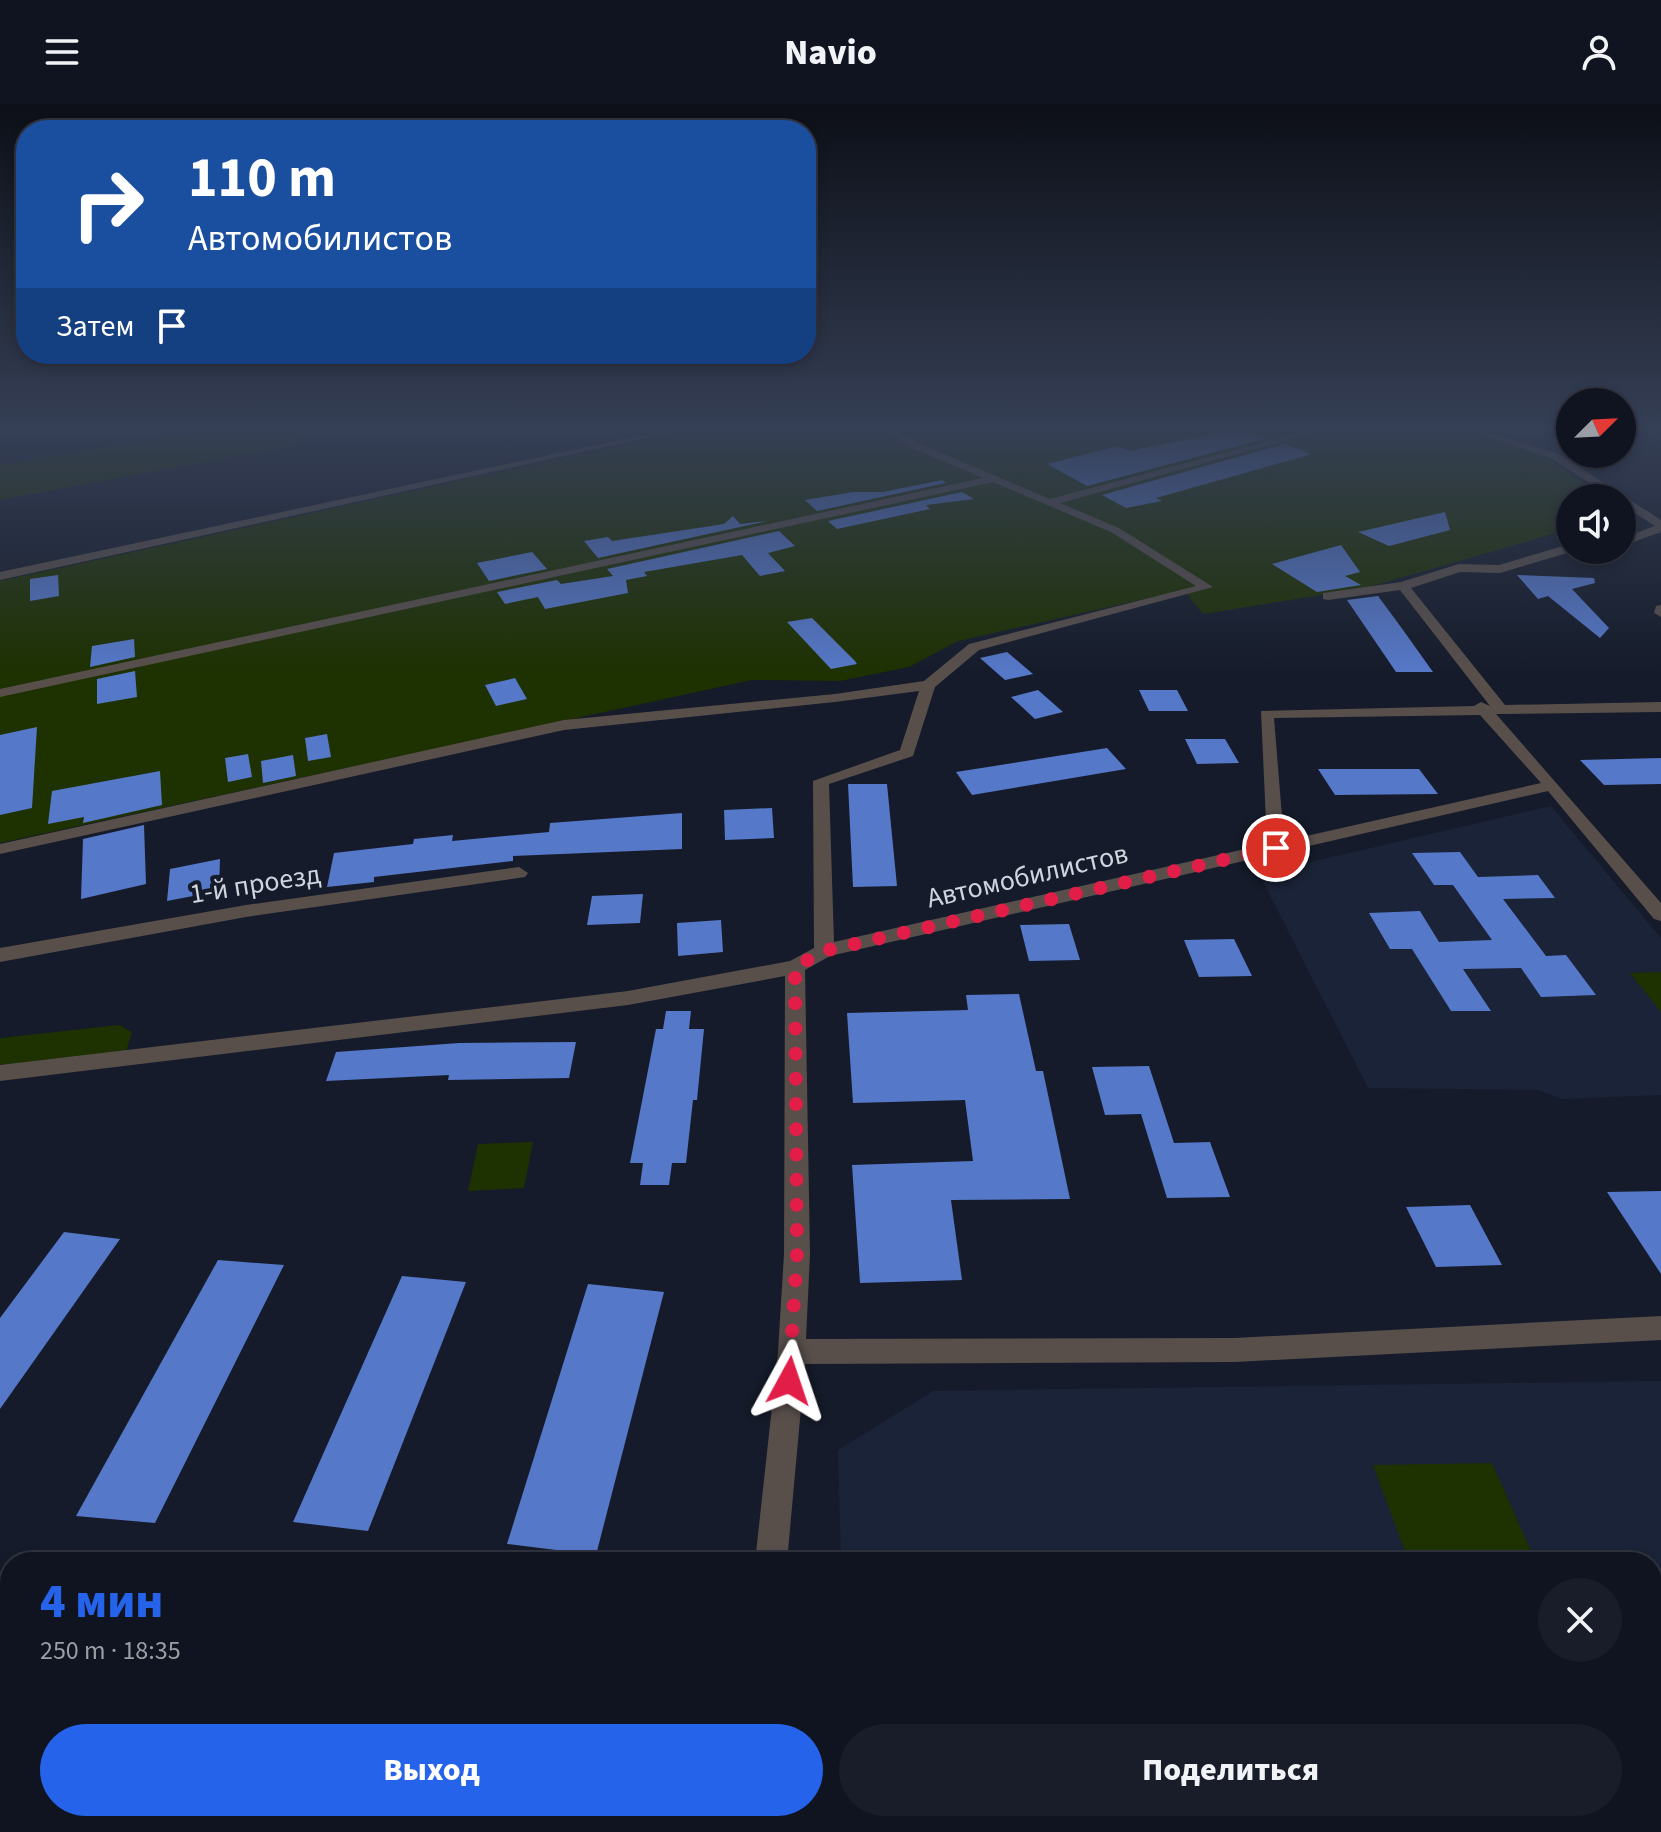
<!DOCTYPE html>
<html lang="ru">
<head>
<meta charset="utf-8">
<style>
  :root { --surface:#101420; --page:#191d29; --text:#f1f3f6; --muted:#9c9ea5; --line:#30333e; --accent:#2563eb }
  body { margin:0; font-family:"Source Sans 3",sans-serif; background:var(--page); color:var(--text); height:100vh; display:flex; flex-direction:column; font-size:30px; white-space:nowrap }
  * { box-sizing:border-box; margin:0 }
  p { font-size:26px; color:var(--muted) }
  .icon { flex:none; width:44px; height:44px; fill:none; stroke:currentColor; stroke-width:2; stroke-linecap:round; stroke-linejoin:round }
  .map { position:relative; flex:1; overflow:hidden }
  .side { position:absolute; left:0px; top:1448px; width:1662px; height:280px; display:flex; flex-direction:column; background:var(--surface); border-radius:32px 32px 0 0; box-shadow:0 4px 12px #0003,0 0 0 2px var(--line) }
  .side>* { flex:none }
  .top-card { position:absolute; left:16px; top:16px; width:800px; height:244px; border-radius:32px; box-shadow:0 4px 12px #0003,0 0 0 2px var(--line); background:#1a4fa0; color:#fff; overflow:hidden }
  .needle { width:52px; rotate:66deg }
  .controls { position:absolute; left:1556px; top:284px; display:grid; gap:16px }
  .controls a { display:grid; place-items:center; width:80px; height:80px; border-radius:50%; background:var(--surface); box-shadow:0 4px 12px #0003,0 0 0 2px var(--line); font-size:40px }
  .pin { position:absolute; display:grid; place-items:center; width:68px; height:68px; color:#fff; margin:-34px; border:4px solid #fff; border-radius:50%; box-shadow:0 2px 8px #0007 }
  .me { position:absolute; width:88px; margin:-44px; rotate:5deg; stroke-linejoin:round; filter:drop-shadow(0 0 6px #0008) }
  .turn { display:flex; align-items:center; gap:28px; height:168px; padding:0 40px; font-size:36px }
  .turn .icon { width:104px; height:104px; stroke-width:2.5 }
  .turn b { display:block; font-size:56px; line-height:68px }
  .then { display:flex; align-items:center; height:76px; padding:0 40px; background:#0003; gap:16px; font-size:30px }
  .round { display:grid; place-items:center; flex:none; width:84px; height:84px; border-radius:42px; background:var(--page) }
  .headline { display:flex; align-items:center; justify-content:space-between; height:136px; padding:0 40px }
  h1 { font-size:48px; font-weight:800; line-height:60px; color:var(--accent) }
  .button { display:flex; gap:16px; margin-top:auto; padding:16px 40px }
  .button a { flex:1; height:92px; border-radius:48px; background:var(--accent); color:#fff; font-size:32px; font-weight:800; line-height:92px; text-align:center }
  .button a+a { background:var(--page); color:var(--text) }
  header { display:flex; justify-content:space-between; align-items:center; height:104px; padding:0 40px; background:var(--surface); font-size:36px; font-weight:800 }
  .map>svg:first-child { display:block }
</style>
</head>
<body>
<header><svg class="icon" aria-label="menu" viewBox="0 0 24 24"><path d="M4 6h16M4 12h16M4 18h16"/></svg>Navio<svg class="icon" aria-label="person" viewBox="0 0 24 24"><circle cx="12" cy="8" r="4"/><path d="M4 21q1-7 8-7t8 7"/></svg></header>
<div class="map">
<svg width="1661" height="1728" viewBox="0 0 1661 1728">
  <rect width="100%" height="100%" fill="#151b2a"/>
  <!-- built -->
  <g fill="#1a2337">
    <polygon points="1551,702 1661,834 1661,991 1562,995 1538,986 1368,984 1259,770"/>
    <polygon points="1661,1277 1661,1728 847,1728 847,1718 1652,1718 1652,1458 841,1458 838,1346 933,1287"/>
  </g>
  <!-- green -->
  <g fill="#1e3101">
    <polygon points="200,327 287,327 301,340 0,396 0,361"/>
    <polygon points="688,327 1486,327 1533,343 1605,394 1570,394 1570,425 1365,484 1203,510 1184,486 958,537 909,563 840,577 752,576 0,739 0,477"/>
    <polygon points="1661,868 1661,908 1630,869"/>
    <polygon points="119,921 132,928 126,948 0,961 0,934"/>
    <polygon points="533,1038 524,1084 468,1087 478,1040"/>
    <polygon points="1492,1359 1536,1458 1409,1458 1373,1361"/>
    <polygon points="1481,1718 1643,1718 1648,1728 1485,1728"/>
  </g>
  <!-- building -->
  <g fill="#5678c8">
    <polygon points="1228,327 1248,327 1268,334 1087,382 1047,360 1118,342 1130,347"/>
    <polygon points="1284,340 1312,350 1156,394 1162,397 1126,404 1102,391"/>
    <polygon points="942,376 946,379 817,407 805,396 853,388 883,388"/>
    <polygon points="962,388 974,395 926,401 930,405 837,425 828,417"/>
    <polygon points="1445,408 1450,426 1389,442 1358,428"/>
    <polygon points="733,412 740,420 767,417 598,454 584,437 608,433 612,437 724,420"/>
    <polygon points="779,427 795,442 768,449 785,467 760,472 742,451 644,468 647,472 626,476 628,489 545,505 538,493 505,500 497,488 557,476 561,480 613,472 607,465"/>
    <polygon points="1341,441 1360,468 1345,472 1361,481 1317,488 1272,460"/>
    <polygon points="532,448 547,465 489,477 477,459"/>
    <polygon points="58,471 59,492 30,497 30,475"/>
    <polygon points="1517,471 1594,474 1595,479 1572,485 1609,524 1600,534 1548,492 1538,495"/>
    <polygon points="1378,492 1398,519 1433,568 1396,568 1347,496"/>
    <polygon points="812,514 855,557 857,560 831,565 787,518"/>
    <polygon points="134,535 135,553 90,563 92,542"/>
    <polygon points="1007,548 1033,570 1005,576 980,554"/>
    <polygon points="135,567 137,593 97,600 97,575"/>
    <polygon points="515,574 527,595 496,602 485,581"/>
    <polygon points="1038,586 1063,608 1035,615 1011,593"/>
    <polygon points="1139,586 1177,586 1188,607 1149,607"/>
    <polygon points="37,623 32,704 0,711 0,631"/>
    <polygon points="327,630 331,653 308,657 305,634"/>
    <polygon points="1185,635 1225,635 1239,659 1197,660"/>
    <polygon points="1107,644 1126,665 972,691 956,668"/>
    <polygon points="248,650 252,673 228,678 225,654"/>
    <polygon points="293,651 296,672 263,679 261,657"/>
    <polygon points="1661,654 1661,680 1604,681 1580,656"/>
    <polygon points="1318,665 1419,665 1438,690 1335,691"/>
    <polygon points="160,667 162,701 83,719 84,713 48,720 52,687"/>
    <polygon points="848,680 887,680 897,782 853,783"/>
    <polygon points="772,704 774,734 725,736 724,706"/>
    <polygon points="682,709 682,745 513,752 513,757 374,773 374,778 327,783 334,749 413,740 414,735 453,731 452,737 549,728 550,719"/>
    <polygon points="144,721 146,780 81,795 83,735"/>
    <polygon points="1460,748 1478,773 1538,771 1555,794 1503,795 1546,852 1566,851 1596,891 1541,893 1521,864 1463,865 1491,907 1451,907 1412,845 1390,845 1369,809 1420,807 1439,838 1492,836 1453,781 1434,781 1412,749"/>
    <polygon points="220,755 219,787 167,797 170,765"/>
    <polygon points="643,790 640,819 587,821 592,792"/>
    <polygon points="721,816 723,848 678,852 677,819"/>
    <polygon points="1069,820 1080,856 1029,857 1020,821"/>
    <polygon points="1234,835 1252,872 1199,873 1184,836"/>
    <polygon points="1019,890 1036,967 1043,967 1070,1095 951,1096 962,1176 860,1179 852,1061 973,1057 965,996 853,999 847,909 968,906 966,891"/>
    <polygon points="666,907 691,907 689,925 704,925 697,996 693,996 686,1059 672,1059 669,1081 640,1081 643,1059 630,1059 656,925 663,925"/>
    <polygon points="576,938 569,974 448,976 449,971 326,977 336,948 459,939"/>
    <polygon points="1149,962 1174,1039 1210,1038 1230,1093 1167,1094 1141,1010 1105,1011 1092,963"/>
    <polygon points="1661,1087 1661,1170 1607,1088"/>
    <polygon points="1470,1101 1502,1161 1436,1163 1406,1103"/>
    <polygon points="64,1128 120,1135 0,1305 0,1214"/>
    <polygon points="218,1156 284,1161 155,1419 76,1412"/>
    <polygon points="402,1172 466,1178 368,1427 293,1418"/>
    <polygon points="588,1180 664,1188 596,1451 507,1440"/>
  </g>
  <g fill="none" stroke-linecap="round" stroke-linejoin="round">
    <!-- street -->
    <g fill="#584f4b" fill-rule="evenodd">
      <polygon points="662,327 679,327 0,476 0,468"/>
      <path d="M886,327H897L918,339L1050,395L1306,327H1321L1060,399L1119,424L1213,483L979,546L935,583L913,652L829,680L834,838L1267,740L1261,607L1474,602L1481,598L1490,602L1400,486L1328,496L1323,495V489L1401,478L1459,460L1499,461L1570,440V446L1574,447L1500,469L1460,468L1411,484L1505,601L1661,598V608L1496,610L1661,799V817L1654,815L1548,687L830,852L805,866L810,1150L806,1235L1235,1234L1661,1212V1236L1235,1258L805,1260L787,1458H755L778,1248L784,1150L785,872L628,901L0,977V961L628,887L790,857L814,844L813,677L900,646L919,587L835,598L564,626L0,750V740L564,616L835,590L924,577L969,540L1196,482L1111,428L993,378L0,593V585L983,374L910,343ZM1480,611L1541,679L1284,737L1274,614Z"/>
      <polygon points="1470,327 1484,327 1559,350 1661,416 1661,428 1622,442 1622,434 1655,422 1622,401 1622,394 1613,394 1551,354"/>
      <polygon points="1661,501 1661,513 1654,509 1656,502"/>
      <polygon points="519,763 528,769 525,773 246,813 0,858 0,844 246,801"/>
      <polygon points="0,1470 10,1471 10,1503 0,1502"/>
      <rect x="743" y="1718" width="36" height="10"/>
    </g>
  </g>
  <!-- sky -->
  <linearGradient id="sky" x2="0" y2="1"><stop stop-color="#0c0f17"/><stop offset="0.57" stop-color="#353f55"/><stop offset="1" stop-color="#353f55" stop-opacity="0"/></linearGradient>
  <rect width="1661" height="569" fill="url(#sky)"/>
  <g fill="none" stroke-linecap="round" stroke-linejoin="round">
    <!-- route -->
    <polyline stroke="#e11d48" stroke-width="14" stroke-dasharray="0 25.2" points="789,1277 797,1150 795,863 824,847 1276,744"/>
  </g>
  <g text-anchor="middle" stroke-width="8" stroke-linejoin="round" paint-order="stroke">
    <!-- street labels -->
    <g font-size="28" fill="#cfd4de" stroke="#151b2a">
      <text transform="translate(1027 771) rotate(-13)" y="10">Автомобилистов</text>
      <text transform="translate(255 779) rotate(-9)" y="10">1-й проезд</text>
    </g>
  </g>
</svg>
<div class="controls">
<a><svg class="needle" viewBox="-14 -14 28 28"><path d="M0-13l5 13h-10z" fill="#e53935"/><path d="M0 13l5-13h-10z" fill="#9c9ea5"/></svg></a>
<a><svg class="icon" aria-label="sound" viewBox="0 0 24 24"><path d="M4 9h4l5-4v14l-5-4H4zM17 9q2 3 0 6"/></svg></a>
</div>
<div class="pin" style="left:1276px;top:744px;background:#d93025"><svg class="icon" aria-label="arrive" viewBox="0 0 24 24"><path d="M6 21V4h12l-3 4 3 4H6"/></svg></div>
<svg class="me" style="left:789px;top:1277px" viewBox="-20 -20 40 40"><path d="M0-17L14 15 0 8-14 15z" fill="#e11d48" stroke="#fff" stroke-width="4"/></svg>
<div class="top-card">
<div class="turn"><svg class="icon" aria-label="right" viewBox="0 0 24 24"><path d="M7 20v-9h11M14 6l5 5-5 5"/></svg><div><b>110 m</b>Автомобилистов</div></div>
<div class="then">Затем<svg class="icon" aria-label="arrive" viewBox="0 0 24 24"><path d="M6 21V4h12l-3 4 3 4H6"/></svg></div>
</div>
<section class="side">
<div class="headline"><div><h1>4 мин</h1><p>250 m · 18:35</p></div><a class="round"><svg class="icon" aria-label="close" viewBox="0 0 24 24"><path d="M6 6l12 12M18 6L6 18"/></svg></a></div>
<div class="button"><a>Выход</a><a>Поделиться</a></div>
</section>
</div>
</body>
</html>
